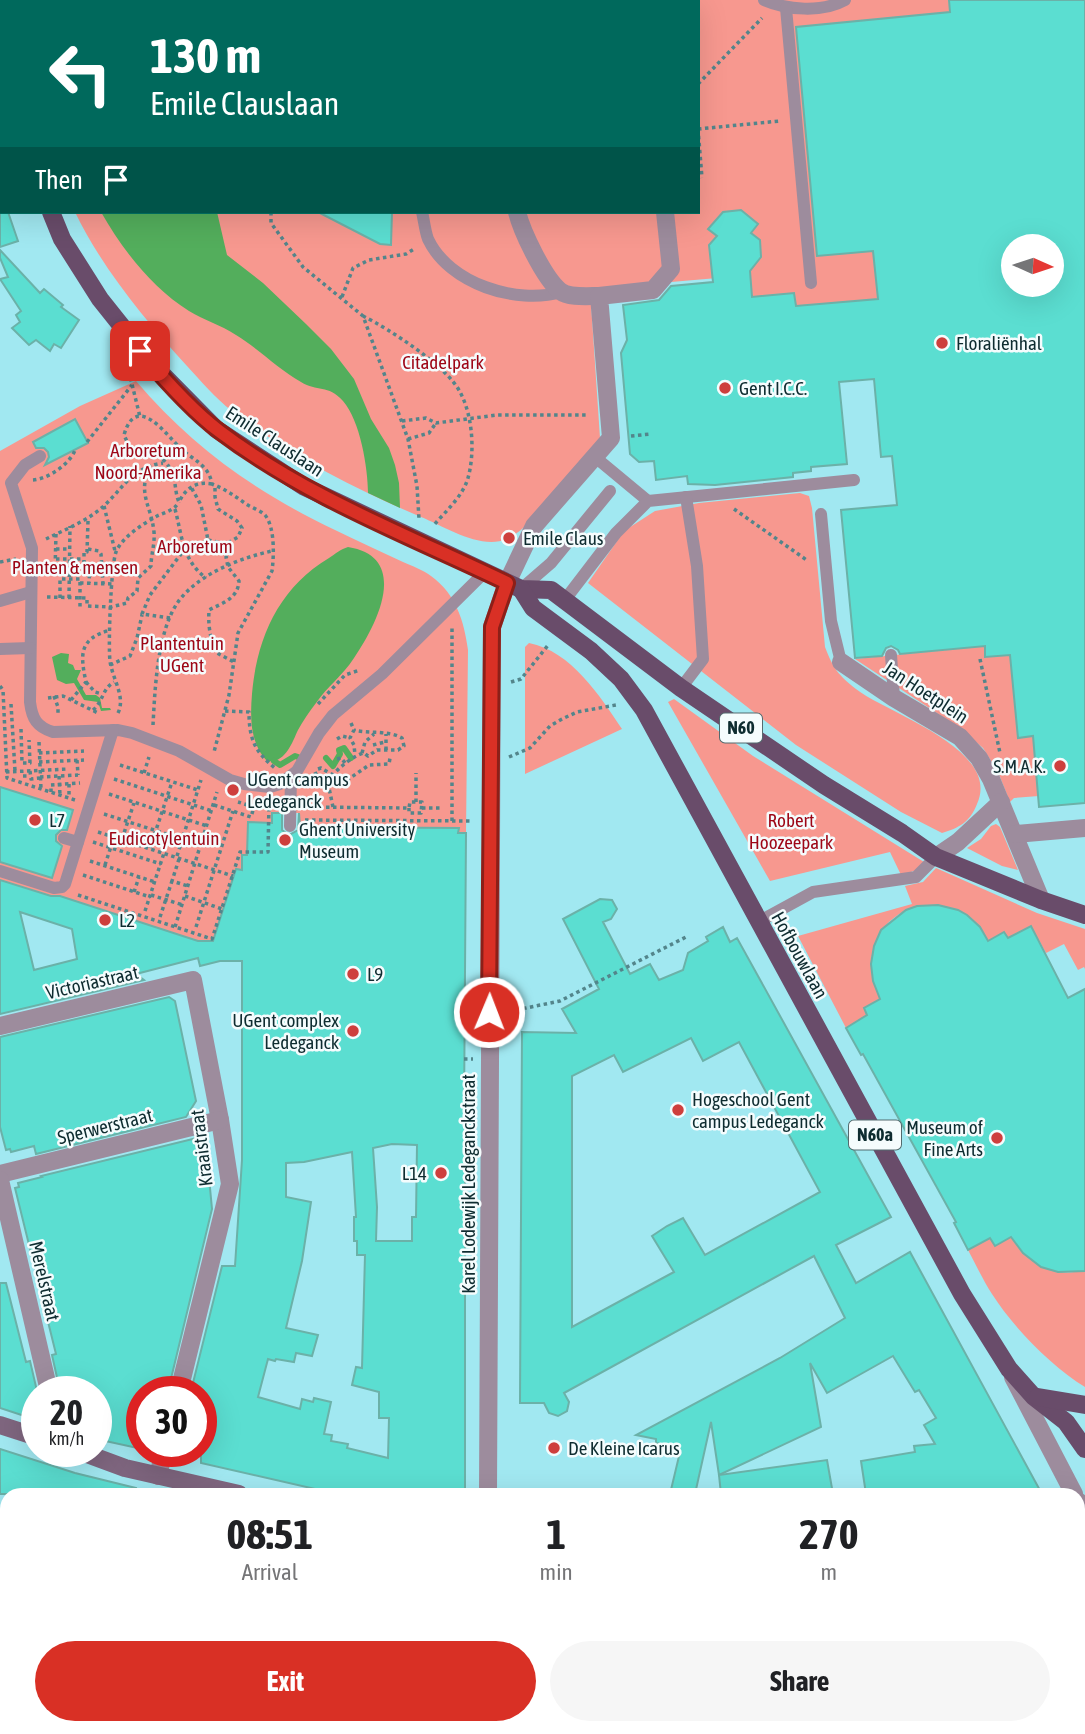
<!DOCTYPE html>
<html lang="en">
<head>
<meta charset="utf-8">
<style>
  :root { --surface:#fff; --page:#f6f6f6; --text:#202124; --muted:#757577; --accent:#d93025 }
  body { margin:0; font-family:"Asap Condensed",sans-serif; background:var(--page); color:var(--text); height:100vh; display:flex; flex-direction:column; font-size:26px; white-space:nowrap }
  * { box-sizing:border-box; margin:0 }
  p { font-size:23px; color:var(--muted) }
  .icon { flex:none; width:38px; height:38px; fill:none; stroke:currentColor; stroke-width:2; stroke-linecap:round; stroke-linejoin:round }
  .map { position:relative; flex:1; overflow:hidden }
  .side { position:absolute; left:0px; top:1488px; width:1085px; height:247px; display:flex; flex-direction:column; background:var(--surface); border-radius:21px 21px 0 0; box-shadow:0 7px 28px #0002 }
  .side>* { flex:none }
  .guide { position:absolute; left:0px; top:0px; width:700px; height:214px; box-shadow:0 7px 28px #0002; background:#00695c; color:#fff; overflow:hidden }
  .needle { width:46px; rotate:93deg }
  .tools { position:absolute; left:1001px; top:234px; display:grid; gap:14px }
  .tools a { display:grid; place-items:center; width:63px; height:63px; border-radius:50%; background:var(--surface); box-shadow:0 7px 28px #0002; font-size:35px }
  .speed { position:absolute; left:21px; top:1376px; display:flex; gap:14px; font-size:35px; font-weight:700; text-align:center }
  .speed>* { display:grid; place-content:center; width:91px; height:91px; border-radius:50%; background:var(--surface); box-shadow:0 7px 28px #0002; line-height:1 }
  .speed small { font-size:18px; font-weight:400 }
  .speed .limit { border:10px solid #d22; background:#fff; color:#111 }
  .pin { position:absolute; display:grid; place-items:center; width:60px; height:60px; color:#fff; margin:-30px; border-radius:14px; box-shadow:0 4px 10px #0006 }
  .me { position:absolute; width:77px; margin:-38px; rotate:1deg; stroke-linejoin:round; filter:drop-shadow(0 0 5px #0008) }
  .turn { display:flex; align-items:center; gap:24px; height:147px; padding:0 35px; font-size:32px }
  .turn .icon { width:91px; height:91px; stroke-width:2.5 }
  .turn b { display:block; font-size:49px; line-height:60px }
  .then { display:flex; align-items:center; height:66px; padding:0 35px; background:#0003; gap:14px; font-size:26px }
  .eta { display:flex; justify-content:space-evenly; align-items:center; height:119px; text-align:center }
  .eta b { font-size:42px; font-weight:700; line-height:49px }
  .button { display:flex; gap:14px; margin-top:auto; padding:14px 35px }
  .button a { flex:1; height:80px; border-radius:42px; background:var(--accent); color:#fff; font-size:28px; font-weight:700; line-height:80px; text-align:center }
  .button a+a { background:var(--page); color:var(--text) }
  .map>svg:first-child { display:block }
</style>
</head>
<body>
<div class="map">
<svg width="1085" height="1734" viewBox="0 0 1085 1734">
  <rect width="100%" height="100%" fill="#a1e8f1"/>
  <!-- green -->
  <g fill="#f7988f">
    <path d="M91,0H949L950,12L796,27L817,256L873,251L878,299L796,306L794,293L752,297L750,279L746,276L761,257L760,240L751,233L741,210L723,212L709,229L717,236L709,245L729,277L590,289L600,438C580,462 533,528 507,539C480,550 446,527 421,517C355,489 289,455 232,411C215,398 201,381 187,366C145,320 102,268 75,212H698V2H91Z"/>
    <path d="M136,381C192,447 257,493 335,530C357,541 380,551 403,562C412,566 423,570 431,576C456,594 464,621 468,650L466,833H458V828L311,827L300,832V813H273L274,855H242L243,961L194,959L193,957L0,895V451L80,406Z"/>
    <path d="M800,493L809,496L812,508L825,647C833,668 838,675 856,689C888,714 1002,749 977,804C970,822 959,828 942,833L901,812L796,745L588,583L624,531L655,511L699,503Z"/>
    <path d="M529,643C571,651 600,696 622,729L525,774V647Z"/>
    <polygon points="985,646 986,657 1010,655 1019,738 1033,736 1039,796 1014,798 1010,802 998,772 983,748 961,729 855,659"/>
    <polygon points="674,699 753,756 924,862 917,870 901,875 890,852 770,881 668,702"/>
    <polygon points="996,824 1000,827 1018,870 1002,866 967,848 981,839 991,826"/>
    <path d="M936,868L1037,913L1085,929V969L1084,967L1078,970L1064,944L1046,953L1031,926L1008,938L1004,932L988,941C942,864 840,923 881,998L864,1008L867,1015L846,1028L798,936L912,904L905,886L923,882Z"/>
    <path d="M1012,1236C1029,1262 1052,1279 1085,1270V1387C1052,1367 1013,1327 992,1294C983,1280 976,1265 968,1250L990,1238Z"/>
  </g>
  <!-- water -->
  <g fill="#53ae5c">
    <path d="M101,212H217L227,255L263,283L306,324L331,349L354,379L371,419L389,448L395,465L399,483L400,508L368,493C368,468 360,420 343,401C328,384 317,392 301,382C278,369 259,349 236,335C221,325 204,320 189,311C152,288 122,249 101,212Z"/>
    <path d="M348,547C411,557 377,625 354,658C343,675 327,687 316,703C309,712 303,721 298,730C292,743 285,764 267,761C250,743 250,718 252,694C257,637 279,588 329,558C335,554 341,549 348,547Z"/>
    <polygon points="61,653 69,654 68,663 73,665 75,670 81,670 77,679 86,695 96,695 100,698 102,708 110,708 111,710 101,711 98,702 84,700 74,683 66,684 57,680 52,657"/>
  </g>
  <g fill="none" stroke-linecap="round" stroke-linejoin="round">
    <!-- stream -->
    <g stroke="#53ae5c" stroke-width="6">
      <polyline points="326,758 333,766 340,754 339,750 344,748 351,758"/>
      <polyline points="274,761 280,765 295,756 298,757"/>
    </g>
  </g>
  <!-- building -->
  <g fill="#5bded1" stroke="#6bb1a8" stroke-width="2" fill-rule="evenodd">
    <path d="M949,0H1085V803L1039,807L1033,736L1018,738L1010,655L985,657V646L900,654L898,650L891,646L886,648L882,656L855,658L841,510L897,505L892,456L881,457L874,379L839,382L847,464L811,467V471L793,473V477L715,485L688,484L687,476L656,480L654,461L639,462L630,454L621,353L627,340L623,305L659,300L671,286L713,282L709,245L717,236L708,229L723,212L741,210L758,224L751,233L760,240L761,257L750,271L752,297L794,293L796,306L878,299L873,251L817,256L796,27L950,12ZM1013,247H1052V285H1013Z"/>
    <polygon points="0,196 2,196 2,212 8,212 18,241 0,247"/>
    <polygon points="318,212 392,212 391,245 380,244"/>
    <polygon points="0,250 40,293 44,289 63,305 61,307 79,320 61,348 54,344 50,351 36,340 29,345 12,328 20,322 16,315 21,311 0,279 8,277 0,258"/>
    <polygon points="75,419 88,443 45,465 49,457 48,452 44,448 36,448 33,442"/>
    <polygon points="0,787 73,810 67,830 61,830 56,835 56,841 62,846 52,878 0,862"/>
    <path d="M272,813H282V830L289,835L298,830L299,813L300,827L459,828L458,833H466L464,1112L472,1113V1130H465V1494H337L201,1463V1391H191L222,1266H235L242,1160V961H220L200,966L198,958L136,974L144,980L0,1014V880L51,896H60L198,941H213L236,869L242,870V855H247L248,822L272,823ZM20,912L72,929L77,959L34,970ZM392,1144L417,1145L416,1217H412V1241H376L377,1207L373,1148ZM352,1152L356,1217H354V1241H357V1255H365L362,1368L356,1367L352,1385L379,1392V1418H389L388,1458L347,1448L348,1444L331,1441L332,1435L324,1434L331,1402L314,1398L313,1402L302,1399L300,1409L258,1397L268,1359L275,1361L276,1359L294,1362L296,1353L312,1356L318,1335L286,1328L302,1261L311,1202L286,1197V1163L304,1162Z"/>
    <path d="M600,899L612,900L617,909L611,919L603,922L630,974L650,964L659,980L683,970L688,953L708,941L706,937L723,927L730,942L737,938L891,1217L836,1245L856,1283L910,1252L1042,1494H866L861,1461L915,1452L914,1446L935,1444L924,1425L936,1418L919,1390L915,1392L893,1356L827,1393L810,1363L821,1427L719,1475L711,1422L695,1494H670L680,1452H676L677,1447L656,1443V1439L636,1435L780,1358L845,1318L814,1256L564,1393L569,1402L567,1411L558,1416L549,1413L544,1403H520L522,1032L576,1033L562,1009L599,989L563,919ZM691,1038L703,1061L739,1042L820,1192L705,1255L683,1218L667,1226L652,1236L674,1272L572,1327V1076L614,1055L623,1072Z"/>
    <polygon points="938,905 958,910 967,915 980,927 988,941 1004,932 1008,938 1031,926 1068,998 1085,989 1085,1271 1058,1272 1041,1267 1023,1253 1011,1237 995,1246 990,1238 968,1250 954,1223 956,1222 863,1054 861,1055 846,1028 867,1015 864,1008 880,999 873,981 871,964 874,946 881,930 906,910 917,906"/>
    <polygon points="169,997 175,1001 196,1101 186,1117 36,1154 34,1146 11,1152 10,1149 6,1150 0,1127 0,1037"/>
    <polygon points="205,1136 212,1209 168,1391 142,1391 142,1449 96,1439 96,1391 60,1391 52,1355 56,1354 15,1188 19,1187 18,1183 42,1177 41,1176"/>
    <polygon points="0,1283 6,1283 26,1362 30,1361 37,1391 37,1420 0,1408"/>
    <polygon points="0,1449 75,1473 136,1488 135,1494 0,1494"/>
    <polygon points="827,1460 833,1494 721,1494 719,1475"/>
  </g>
  <g fill="none" stroke-linecap="round" stroke-linejoin="round">
    <!-- path -->
    <g stroke="#53858b" stroke-width="3.5" stroke-dasharray="3.5 3.5" stroke-linecap="butt">
      <polyline points="639,0 640,2"/>
      <polyline points="356,2 356,0"/>
      <polyline points="420,2 424,0"/>
      <polyline points="560,2 561,0"/>
      <polyline points="698,84 762,18"/>
      <polyline points="698,129 780,121"/>
      <polyline points="698,129 702,178"/>
      <polyline points="271,212 271,223 303,267 363,316 408,439 417,486 419,519"/>
      <polyline points="342,297 353,268 369,260 406,254 414,249"/>
      <path d="M363,316C389,329 447,366 460,392C473,416 475,453 468,478C463,496 445,512 433,526"/>
      <polyline points="138,374 131,380 140,417"/>
      <polyline points="402,421 426,418 436,423 497,415 589,415"/>
      <polyline points="631,436 651,434"/>
      <polyline points="408,439 429,433 436,423"/>
      <polyline points="87,442 132,385"/>
      <polyline points="161,458 178,455 181,448"/>
      <path d="M33,480C48,479 70,464 75,450"/>
      <path d="M212,484C196,481 186,488 179,502C175,493 176,484 173,475C170,465 159,455 151,448H130L124,435C136,392 166,434 180,448C193,460 209,465 212,484C225,489 235,496 246,504C252,508 260,510 265,515C275,527 274,556 272,571L238,633L229,695L214,752"/>
      <polyline points="104,506 115,551"/>
      <path d="M175,509C182,535 182,560 206,578"/>
      <polyline points="734,509 808,561"/>
      <polyline points="88,521 87,552 84,552 84,566 90,566 89,583"/>
      <polyline points="56,534 55,570 84,570 84,566"/>
      <path d="M46,539C62,531 80,524 95,513C121,495 127,468 163,463"/>
      <polyline points="208,540 226,544 238,537 242,528 237,521 218,509 215,497 215,485"/>
      <path d="M228,543L230,553L226,557L228,567L239,581C238,599 222,603 209,610C208,626 210,639 217,653L234,662"/>
      <polyline points="56,549 69,549"/>
      <polyline points="88,549 99,551 101,554 103,584"/>
      <polyline points="56,559 84,559"/>
      <polyline points="0,562 16,559"/>
      <polyline points="80,583 113,584"/>
      <path d="M47,597L87,598V606L111,607L127,603L128,598L137,591L138,578L151,566C151,555 155,544 154,532C151,504 137,495 150,465"/>
      <polyline points="60,598 60,579 80,579 80,608"/>
      <polyline points="69,598 70,526"/>
      <polyline points="170,618 142,614 150,595 181,554 208,540 201,505 191,487"/>
      <polyline points="980,659 1000,753"/>
      <polyline points="110,665 130,656 137,638 142,615"/>
      <polyline points="86,682 95,692 102,694"/>
      <polyline points="511,682 521,679 549,644"/>
      <polyline points="0,686 3,690 7,778 75,800"/>
      <polyline points="54,696 58,707 58,714"/>
      <polyline points="48,698 63,696 98,713"/>
      <path d="M71,700L86,682C80,654 79,639 110,630"/>
      <polyline points="11,704 15,771"/>
      <polyline points="318,704 345,675 360,670"/>
      <path d="M93,710C103,702 102,689 114,682"/>
      <path d="M225,711L249,712C249,739 255,752 275,768"/>
      <path d="M118,713C126,697 112,678 110,661C108,645 111,565 116,552C122,537 143,524 157,516C165,512 174,511 179,502"/>
      <polyline points="351,723 354,730 350,738 354,745 355,755"/>
      <path d="M153,725C155,689 157,632 178,602C198,574 240,558 272,551"/>
      <polyline points="21,729 22,763 30,763 29,740"/>
      <polyline points="337,739 342,736 350,738"/>
      <polyline points="39,742 41,789"/>
      <polyline points="373,745 385,742"/>
      <polyline points="386,750 386,734"/>
      <polyline points="39,753 84,751"/>
      <polyline points="362,753 365,742 374,734"/>
      <polyline points="509,757 530,748 550,726 562,719 577,712 616,705"/>
      <polyline points="337,759 341,758 346,764"/>
      <polyline points="77,760 78,775"/>
      <polyline points="39,762 84,760"/>
      <polyline points="120,765 198,790"/>
      <polyline points="318,769 321,768 333,775"/>
      <polyline points="30,771 31,779 40,778"/>
      <polyline points="6,772 68,769"/>
      <polyline points="315,772 321,785 329,787"/>
      <polyline points="144,773 149,757"/>
      <polyline points="23,776 30,776"/>
      <polyline points="59,776 60,795"/>
      <polyline points="40,777 78,775"/>
      <polyline points="335,778 343,783 369,765 389,764 390,758"/>
      <polyline points="114,779 212,811"/>
      <polyline points="69,784 69,798"/>
      <polyline points="51,792 51,785 80,783"/>
      <polyline points="109,794 207,826"/>
      <polyline points="416,802 416,773"/>
      <polyline points="214,805 251,817 254,807 238,802"/>
      <polyline points="305,807 409,808 410,802 422,802 421,813 409,813 409,808"/>
      <path d="M333,807L328,783L335,778L333,775C339,767 355,755 364,753L368,756L377,750H398L404,746L402,738C388,730 369,734 354,730"/>
      <polyline points="422,808 440,808"/>
      <polyline points="104,814 182,839"/>
      <polyline points="305,820 472,821"/>
      <polyline points="452,821 452,627"/>
      <polyline points="98,832 233,876"/>
      <polyline points="122,839 134,803"/>
      <polyline points="93,842 161,864"/>
      <polyline points="150,848 172,782"/>
      <polyline points="177,856 201,780"/>
      <polyline points="179,859 172,881 188,886"/>
      <polyline points="90,861 155,882"/>
      <polyline points="105,865 114,837"/>
      <polyline points="83,875 150,897"/>
      <polyline points="134,892 139,877"/>
      <polyline points="78,895 212,939 240,852 268,852 269,803"/>
      <polyline points="151,895 183,905"/>
      <polyline points="185,896 222,909"/>
      <polyline points="145,911 164,853"/>
      <polyline points="160,917 172,881"/>
      <polyline points="175,927 217,792"/>
      <polyline points="196,927 233,811"/>
      <polyline points="464,1002 473,1003"/>
      <polyline points="509,1008 526,1008 560,1001 686,937"/>
      <polyline points="464,1059 473,1059"/>
      <polyline points="1078,1583 1085,1585"/>
    </g>
    <!-- lane -->
    <g stroke="#9d8c9d" stroke-width="12">
      <path d="M764,0C787,10 822,13 845,0"/>
      <polyline points="786,8 811,283"/>
      <path d="M422,212C424,220 425,231 428,239C449,284 517,305 561,292"/>
      <path d="M40,456L25,465L11,483L32,548L30,702C32,719 37,727 53,732L118,730L132,733L179,751L230,780L244,784L270,787L280,784L297,771L319,733L333,715L382,674L485,572"/>
      <polyline points="595,457 648,501"/>
      <polyline points="821,514 831,621 841,662"/>
      <polyline points="521,589 551,563 610,491"/>
      <polyline points="0,601 31,592"/>
      <polyline points="564,601 616,533 648,501 854,480"/>
      <polyline points="0,649 30,648"/>
      <polyline points="891,655 894,698"/>
      <polyline points="681,688 703,659 697,566 686,497"/>
      <polyline points="290,826 291,777"/>
      <polyline points="64,838 78,842"/>
      <polyline points="0,871 54,888 62,887 65,884 113,730"/>
      <polyline points="758,922 813,892 916,877 936,857"/>
    </g>
    <!-- street -->
    <g stroke="#9d8c9d" stroke-width="18">
      <polyline points="21,0 22,2"/>
      <polyline points="532,0 533,2"/>
      <polyline points="60,2 60,0"/>
      <path d="M517,212C522,232 544,278 560,291C569,298 588,296 599,296"/>
      <polyline points="841,662 894,698 960,737 979,758 991,779 1041,900"/>
      <polyline points="1015,834 1085,828"/>
      <polyline points="936,857 958,842 1001,802"/>
      <polyline points="0,1026 193,980 220,1120 230,1184 179,1391"/>
      <polyline points="0,1174 220,1120"/>
      <polyline points="0,1180 49,1391"/>
      <polyline points="1013,1377 1074,1494"/>
      <polyline points="158,1476 164,1451"/>
      <polyline points="488,1494 492,627 507,583 534,526 611,438 599,296 653,290 671,269 665,212"/>
      <polyline points="1078,1501 1085,1512"/>
      <polyline points="140,1734 141,1727"/>
      <polyline points="213,1734 215,1727"/>
    </g>
    <!-- secondary -->
    <g stroke="#7f667f" stroke-width="18">
      <polyline points="0,1425 37,1437"/>
      <polyline points="79,1451 125,1468 239,1494"/>
      <polyline points="1078,1560 1085,1559"/>
      <polyline points="630,1734 639,1727"/>
    </g>
    <!-- primary -->
    <g stroke="#694c6a" stroke-width="18">
      <polyline points="0,136 2,137"/>
      <polyline points="51,212 62,239 100,299 151,363 216,429 303,486 521,589 551,590 681,688 824,785 902,833 936,857 1041,900 1085,915"/>
      <polyline points="521,589 533,608 591,651 621,679 644,710 962,1294 1009,1369 1034,1397 1066,1422 1085,1449"/>
      <polyline points="1038,1397 1085,1405"/>
    </g>
  </g>
  <g fill="none" stroke-linecap="round" stroke-linejoin="round">
    <!-- route casing -->
    <g stroke="#8d1f18" stroke-width="18">
      <path id="route" d="M140,351C162,377 192,411 219,431C306,497 409,536 507,583L492,627L489,1012"/>
    </g>
    <!-- route -->
    <use href="#route" stroke="#d93025" stroke-width="12"/>
  </g>
  <!-- markers -->
  <g fill="#ce3f3d" stroke="#f5fcfd" stroke-width="2.5">
    <circle cx="942" cy="343" r="7"/>
    <circle cx="725" cy="388" r="7"/>
    <circle cx="509" cy="538" r="7"/>
    <circle cx="1060" cy="766" r="7"/>
    <circle cx="233" cy="790" r="7"/>
    <circle cx="35" cy="820" r="7"/>
    <circle cx="285" cy="840" r="7"/>
    <circle cx="105" cy="920" r="7"/>
    <circle cx="353" cy="974" r="7"/>
    <circle cx="353" cy="1031" r="7"/>
    <circle cx="678" cy="1110" r="7"/>
    <circle cx="997" cy="1138" r="7"/>
    <circle cx="441" cy="1173" r="7"/>
    <circle cx="554" cy="1448" r="7"/>
  </g>
  <g text-anchor="middle" stroke-width="5" stroke-linejoin="round" paint-order="stroke">
    <!-- shield labels -->
    <g fill="#f5fcfd" stroke="#536a6e" stroke-width="2">
      <rect x="720" y="713.5" width="42" height="29" rx="5"/>
      <rect x="849" y="1120.5" width="52" height="29" rx="5"/>
    </g>
    <g font-size="18" font-weight="bold" fill="#0e2c30">
      <text x="741" y="734">N60</text>
      <text x="875" y="1141">N60a</text>
    </g>
    <!-- poi labels -->
    <g font-size="19" fill="#0e2c30" stroke="#f5fcfd" text-anchor="start">
      <text x="956" y="350">Floraliënhal</text>
      <text x="739" y="395">Gent I.C.C.</text>
      <text x="523" y="545">Emile Claus</text>
      <text x="1046" y="773" text-anchor="end">S.M.A.K.</text>
      <text x="247" y="786">UGent campus<tspan x="247" dy="22">Ledeganck</tspan></text>
      <text x="49" y="827">L7</text>
      <text x="299" y="836">Ghent University<tspan x="299" dy="22">Museum</tspan></text>
      <text x="119" y="927">L2</text>
      <text x="367" y="981">L9</text>
      <text x="339" y="1027" text-anchor="end">UGent complex<tspan x="339" dy="22">Ledeganck</tspan></text>
      <text x="692" y="1106">Hogeschool Gent<tspan x="692" dy="22">campus Ledeganck</tspan></text>
      <text x="983" y="1134" text-anchor="end">Museum of<tspan x="983" dy="22">Fine Arts</tspan></text>
      <text x="427" y="1180" text-anchor="end">L14</text>
      <text x="568" y="1455">De Kleine Icarus</text>
    </g>
    <!-- park labels -->
    <g font-size="19" fill="#9d0616" stroke="#f5fcfd">
      <text x="443" y="369">Citadelpark</text>
      <text x="148" y="457">Arboretum<tspan x="148" dy="22">Noord-Amerika</tspan></text>
      <text x="195" y="553">Arboretum</text>
      <text x="75" y="574">Planten &amp; mensen</text>
      <text x="182" y="650">Plantentuin<tspan x="182" dy="22">UGent</tspan></text>
      <text x="791" y="827">Robert<tspan x="791" dy="22">Hoozeepark</tspan></text>
      <text x="164" y="845">Eudicotylentuin</text>
    </g>
    <!-- street labels -->
    <g font-size="19" fill="#0e2c30" stroke="#f5fcfd">
      <text transform="translate(275 441) rotate(33)" y="7">Emile Clauslaan</text>
      <text transform="translate(926 692) rotate(33)" y="7">Jan Hoetplein</text>
      <text transform="translate(800 955) rotate(61)" y="7">Hofbouwlaan</text>
      <text transform="translate(92 982) rotate(-13)" y="7">Victoriastraat</text>
      <text transform="translate(105 1126) rotate(-14)" y="7">Sperwerstraat</text>
      <text transform="translate(201 1148) rotate(-97)" y="7">Kraaistraat</text>
      <text transform="translate(468 1184) rotate(-90)" y="7">Karel Lodewijk Ledeganckstraat</text>
      <text transform="translate(45 1281) rotate(77)" y="7">Merelstraat</text>
    </g>
  </g>
</svg>
<div class="tools">
<a><svg class="needle" viewBox="-14 -14 28 28"><path d="M0-13l5 13h-10z" fill="#e53935"/><path d="M0 13l5-13h-10z" fill="#757577"/></svg></a>
</div>
<div class="speed"><div>20<small>km/h</small></div><div class="limit">30</div></div>
<div class="pin" style="left:140px;top:351px;background:#d93025"><svg class="icon" aria-label="arrive" viewBox="0 0 24 24"><path d="M6 21V4h12l-3 4 3 4H6"/></svg></div>
<svg class="me" style="left:489px;top:1012px" viewBox="-20 -20 40 40"><circle r="17" fill="#d93025" stroke="#fff" stroke-width="3"/><path d="M0-11L8 9 0 5-8 9z" fill="#fff"/></svg>
<div class="guide">
<div class="turn"><svg class="icon" aria-label="left" viewBox="0 0 24 24"><path d="M17 20v-9H6M10 6l-5 5 5 5"/></svg><div><b>130 m</b>Emile Clauslaan</div></div>
<div class="then">Then<svg class="icon" aria-label="arrive" viewBox="0 0 24 24"><path d="M6 21V4h12l-3 4 3 4H6"/></svg></div>
</div>
<section class="side">
<div class="eta">
<div><b>08:51</b><p>Arrival</p></div>
<div><b>1</b><p>min</p></div>
<div><b>270</b><p>m</p></div>
</div>
<div class="button"><a>Exit</a><a>Share</a></div>
</section>
</div>
</body>
</html>
